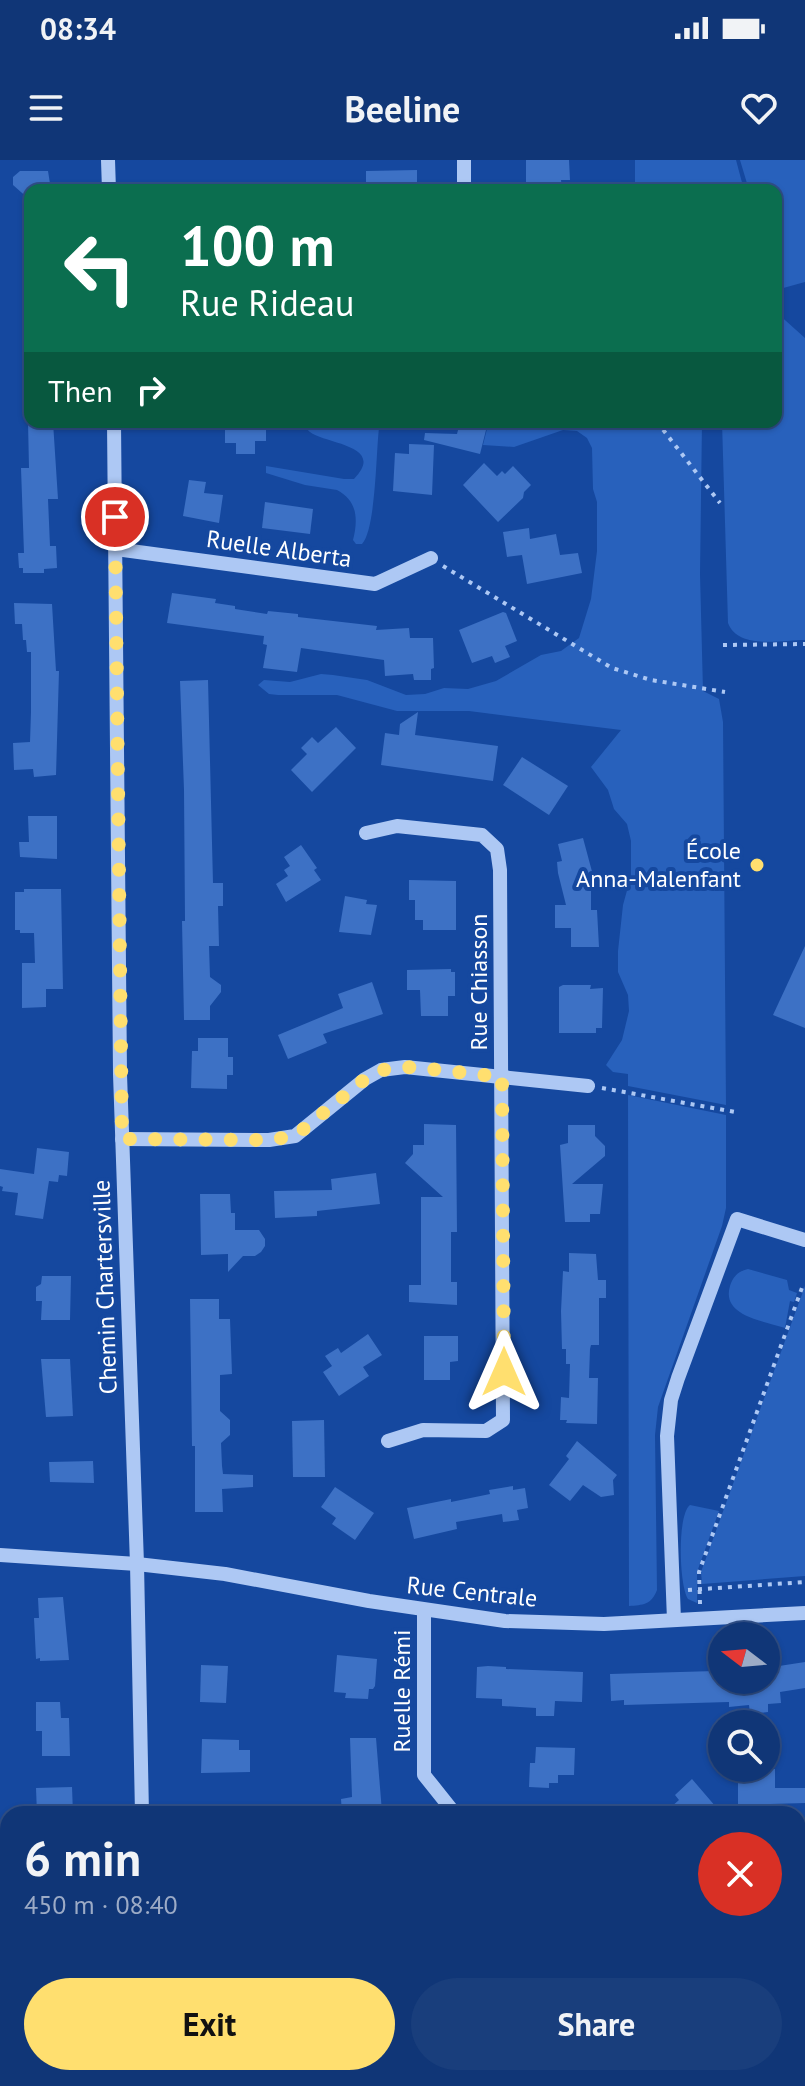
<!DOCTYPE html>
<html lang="en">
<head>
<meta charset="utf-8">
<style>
  :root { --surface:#103677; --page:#193e7c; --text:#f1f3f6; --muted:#9cabc6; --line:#305089; --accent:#ffdf6f }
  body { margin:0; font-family:"PT Sans",sans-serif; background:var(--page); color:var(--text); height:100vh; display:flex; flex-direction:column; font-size:30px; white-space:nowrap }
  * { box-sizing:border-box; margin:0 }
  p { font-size:26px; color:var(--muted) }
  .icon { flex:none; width:44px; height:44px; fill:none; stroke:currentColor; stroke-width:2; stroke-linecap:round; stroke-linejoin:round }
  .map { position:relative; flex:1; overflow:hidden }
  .drawer { position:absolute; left:0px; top:1646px; width:806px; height:280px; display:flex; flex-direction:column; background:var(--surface); border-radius:24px 24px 0 0; box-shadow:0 2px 6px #0004,0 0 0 2px var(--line) }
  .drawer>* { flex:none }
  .top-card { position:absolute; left:24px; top:24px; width:758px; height:244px; border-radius:16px; box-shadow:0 2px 6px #0004,0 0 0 2px var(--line); background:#0b6e4f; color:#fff; overflow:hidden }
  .needle { width:52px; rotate:286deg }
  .controls { position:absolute; left:708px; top:1462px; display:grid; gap:16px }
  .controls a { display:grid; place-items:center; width:72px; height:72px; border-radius:50%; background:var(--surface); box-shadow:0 2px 6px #0004,0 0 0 2px var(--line); font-size:40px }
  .pin { position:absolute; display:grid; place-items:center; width:68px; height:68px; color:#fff; margin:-34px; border:4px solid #fff; border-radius:50%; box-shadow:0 2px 8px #0007 }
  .me { position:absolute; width:88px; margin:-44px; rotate:0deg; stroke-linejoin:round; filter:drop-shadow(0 0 6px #0008) }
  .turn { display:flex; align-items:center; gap:28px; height:168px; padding:0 24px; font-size:36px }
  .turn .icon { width:104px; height:104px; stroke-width:2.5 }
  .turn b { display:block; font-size:56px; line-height:68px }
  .then { display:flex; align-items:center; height:76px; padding:0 24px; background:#0003; gap:16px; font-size:30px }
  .round { display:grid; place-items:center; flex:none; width:84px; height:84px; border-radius:42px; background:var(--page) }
  .overview { display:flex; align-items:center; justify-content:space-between; height:136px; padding:0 24px }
  h1 { font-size:48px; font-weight:700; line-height:60px }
  .primary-button { display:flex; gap:16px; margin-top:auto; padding:16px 24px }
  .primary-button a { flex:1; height:92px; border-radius:48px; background:var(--accent); color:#111; font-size:32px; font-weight:700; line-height:92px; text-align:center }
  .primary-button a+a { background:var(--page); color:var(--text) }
  .status { display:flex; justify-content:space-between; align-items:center; height:56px; padding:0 40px; background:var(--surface); direction:ltr }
  .status svg { height:22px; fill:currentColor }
  header { display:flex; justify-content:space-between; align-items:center; height:104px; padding:0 24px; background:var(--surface); font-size:36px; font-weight:700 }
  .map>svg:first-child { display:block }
</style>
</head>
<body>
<div class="status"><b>08:34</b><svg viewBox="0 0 49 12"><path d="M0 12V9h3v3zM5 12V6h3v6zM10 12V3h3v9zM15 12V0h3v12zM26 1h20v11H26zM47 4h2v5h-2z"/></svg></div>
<header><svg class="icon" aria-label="menu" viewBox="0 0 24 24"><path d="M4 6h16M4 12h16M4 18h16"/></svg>Beeline<svg class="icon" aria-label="heart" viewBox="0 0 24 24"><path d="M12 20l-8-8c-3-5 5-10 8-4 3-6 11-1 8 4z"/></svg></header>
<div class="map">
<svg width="805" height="1926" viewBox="0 0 805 1926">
  <rect width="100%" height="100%" fill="#15489f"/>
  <!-- green -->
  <g fill="#2861bc">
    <polygon points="635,0 736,0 744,30 635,30"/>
    <polygon points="740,0 805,0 805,122 776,130 776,30 749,30"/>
    <path d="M776,152L805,178V480C782,480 738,490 728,463L722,262H776Z"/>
    <path d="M302,262H387L382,263L379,268C376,292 376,369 362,384H356L353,380C358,360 358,341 337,330L305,325L266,313V306L344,319H354C387,285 325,284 310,272C309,272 302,263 302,262Z"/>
    <polygon points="477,262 702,262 700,414 703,531 719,539 723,562 726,945 628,926 628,914 613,912 606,905 622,880 629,851 628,835 618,812 618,791 623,745 631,716 631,681 627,664 614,649 608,630 591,607 621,570 469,551 397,551 337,535 278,535 269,534 258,525 264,520 290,522 321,514 333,515 367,520 406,535 425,534 444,528 468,529 496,521 541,495 561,491 579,478 591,439 597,391 597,342 593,329 592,288 587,278 577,271 563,270 514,287 483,285 488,265"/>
    <path d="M628,935L726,955V1048L722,1066L658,1247L655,1275L657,1430C651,1445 643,1445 629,1446Z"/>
    <path d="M748,1109L787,1120L789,1130L797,1133L794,1142L790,1141L785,1168C764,1161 721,1156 730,1126C733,1116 739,1111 748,1109Z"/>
    <polygon points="805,1126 805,1416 702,1424 701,1412"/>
    <path d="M690,1345L719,1351L697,1412V1443L688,1439C679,1425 677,1355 690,1345Z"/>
  </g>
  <!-- building -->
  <g fill="#3d71c5">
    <polygon points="526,0 569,0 570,20 561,20 562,30 526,30"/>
    <polygon points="417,10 417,30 366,30 366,11"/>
    <polygon points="20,11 48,11 51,30 30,30 30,40 13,25 13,17"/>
    <polygon points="28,262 53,262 58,339 48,339 50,386 56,386 57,408 44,409 44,413 23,413 23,408 19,408 18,393 24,393 21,308 29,308"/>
    <polygon points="225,262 266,263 266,281 255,281 255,294 236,294 236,283 225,283"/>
    <polygon points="460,262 487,266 480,294 424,280 425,273 457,274"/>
    <polygon points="409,284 434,285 432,335 393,331 395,293 409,294"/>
    <polygon points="484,303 497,316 502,311 505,314 513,306 531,325 524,332 523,338 498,362 463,325"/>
    <polygon points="189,320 206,322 204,333 223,335 219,363 183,356"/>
    <polygon points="265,342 313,349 310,374 262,368"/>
    <polygon points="529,368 530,379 556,374 560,395 578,393 582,413 527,424 522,395 507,397 503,372"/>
    <polygon points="172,433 216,439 215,443 235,446 235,449 267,454 268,451 298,454 298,457 377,466 376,470 409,468 410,478 433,478 434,508 431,509 431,520 414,520 413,514 385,516 384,500 301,488 297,512 263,508 267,485 263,484 264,476 167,463"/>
    <polygon points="14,443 52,444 56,511 59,511 56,615 34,617 33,609 14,610 13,583 30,582 31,552 31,492 27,492 26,480 23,480 22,464 15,464"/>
    <polygon points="503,452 506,453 517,481 505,486 510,497 495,503 492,496 472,503 459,470"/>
    <polygon points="208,520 213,723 223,723 223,746 218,746 219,786 209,786 210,817 221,825 221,832 210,846 210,860 184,860 182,761 185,761 184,630 180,521"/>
    <polygon points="418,552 415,575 498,586 493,621 381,605 385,573 399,575 400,564"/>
    <polygon points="336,567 356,588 312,632 291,610 307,594 301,588 312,577 318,583"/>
    <polygon points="522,597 568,626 549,655 503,625"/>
    <polygon points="28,656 57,656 57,699 20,697 19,682 29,682"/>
    <polygon points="583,678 594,719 591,720 591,750 597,750 599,787 571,787 571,768 555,768 555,745 566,745 558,713 557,702 562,701 558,684"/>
    <polygon points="301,685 317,708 314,710 321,720 286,742 276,724 288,716 284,710 290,706 284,697"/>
    <polygon points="409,720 456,721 456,770 423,770 423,760 415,760 415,740 409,740"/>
    <polygon points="24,729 61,729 63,829 46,829 46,847 22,848 22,803 35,803 34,773 20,773 20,770 15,770 15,732 24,732"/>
    <polygon points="345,736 367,740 366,744 377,745 371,775 339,772"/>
    <polygon points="805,786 805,868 773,855"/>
    <polygon points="451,809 451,812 455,812 455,836 448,836 448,856 421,856 420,830 407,830 407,810"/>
    <polygon points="372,822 383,854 323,874 327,883 288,899 278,875 343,848 338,834"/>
    <polygon points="563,825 591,825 590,829 603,828 602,868 596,868 596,873 559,873 559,827"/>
    <polygon points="198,878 228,878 228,897 233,897 233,915 227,915 227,929 191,928 192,891 198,891"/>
    <polygon points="424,964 456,965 457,1072 451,1072 451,1122 457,1122 457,1145 409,1142 409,1125 421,1125 421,1037 443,1037 405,1003 413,994 413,985 424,985"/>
    <polygon points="568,965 595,965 595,976 605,986 605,996 572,1024 603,1024 600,1054 590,1054 590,1062 565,1062 560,985 568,983"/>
    <polygon points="37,988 69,992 67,1016 59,1015 58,1022 49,1021 43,1059 15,1055 18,1033 2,1031 3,1027 0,1026 0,1009 34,1014"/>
    <polygon points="376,1013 380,1044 317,1051 317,1056 275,1058 274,1031 332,1030 331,1019"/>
    <polygon points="200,1034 230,1034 231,1053 235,1053 235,1070 259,1070 265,1079 265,1086 261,1092 255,1096 243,1096 228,1112 228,1094 201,1095"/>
    <polygon points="569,1093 596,1094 598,1120 606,1120 606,1138 599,1138 599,1185 591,1185 590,1189 589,1218 598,1218 597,1264 566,1263 567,1260 560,1260 561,1237 569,1238 570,1204 566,1204 566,1189 562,1189 561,1151 563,1111 569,1112"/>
    <polygon points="42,1116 71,1116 70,1160 41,1160 42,1141 36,1141 36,1127 41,1124"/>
    <polygon points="190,1139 219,1139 219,1159 230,1159 232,1214 220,1215 220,1251 230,1260 230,1275 221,1283 222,1306 223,1314 253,1315 253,1327 222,1329 223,1352 195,1352 195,1286 192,1286"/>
    <polygon points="368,1174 382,1195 363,1207 369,1216 339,1236 323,1212 332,1206 325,1196 338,1188 341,1193"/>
    <polygon points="424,1176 458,1176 458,1201 450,1202 450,1220 424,1220"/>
    <polygon points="41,1199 70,1199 73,1256 46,1257"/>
    <polygon points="324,1260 325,1317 293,1317 292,1261"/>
    <polygon points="577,1281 617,1315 613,1320 614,1335 601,1337 583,1325 570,1341 549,1325 569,1299 566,1296"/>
    <polygon points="93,1301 94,1323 50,1322 49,1302"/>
    <polygon points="513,1326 513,1330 525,1328 528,1348 517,1350 519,1360 503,1362 502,1354 456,1362 457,1369 414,1379 407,1348 451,1339 451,1342 490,1334 489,1330"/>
    <polygon points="335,1327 374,1353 355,1380 332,1364 336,1358 321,1347"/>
    <polygon points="63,1437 69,1500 40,1501 40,1498 36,1499 34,1458 39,1458 38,1438"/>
    <polygon points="337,1495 377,1499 375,1526 373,1529 369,1529 368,1539 345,1538 346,1533 334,1532"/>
    <polygon points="805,1502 805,1528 780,1532 781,1543 768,1544 768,1552 750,1554 749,1545 729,1547 729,1542 624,1545 624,1540 611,1541 610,1514 715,1511 715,1520 766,1520 766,1508"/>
    <polygon points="201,1505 228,1506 226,1543 200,1542"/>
    <polygon points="488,1506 506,1507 506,1509 583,1512 582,1542 555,1541 554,1556 536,1556 536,1548 502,1546 502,1539 476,1538 477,1507"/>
    <polygon points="36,1542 60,1542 61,1558 69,1558 70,1596 42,1596 42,1571 36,1571"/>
    <polygon points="350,1578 376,1578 382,1652 380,1654 342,1654 341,1639 352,1637"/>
    <polygon points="202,1579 239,1580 239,1590 250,1590 250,1612 201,1613"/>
    <polygon points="536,1587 575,1588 574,1615 558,1615 558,1623 549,1623 549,1628 529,1627 530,1603 535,1603"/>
    <polygon points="738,1609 775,1609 775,1628 805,1628 805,1643 738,1645"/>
    <polygon points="692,1619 722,1654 663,1654 679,1640 675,1635"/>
    <polygon points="72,1627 73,1654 37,1654 36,1628"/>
  </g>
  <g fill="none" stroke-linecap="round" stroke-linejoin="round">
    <!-- path -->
    <g stroke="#adc8f4" stroke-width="4" stroke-dasharray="4 6" stroke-linecap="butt">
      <polyline points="657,262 720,343"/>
      <polyline points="443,406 612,508 651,520 725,532"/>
      <polyline points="723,485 805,484"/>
      <polyline points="602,928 735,952"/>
      <polyline points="688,1430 805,1422"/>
      <polyline points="700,1444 699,1412 803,1125"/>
    </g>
    <!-- minor -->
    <g stroke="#adc8f4" stroke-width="14">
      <polyline points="108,0 109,30"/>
      <polyline points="464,30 464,0"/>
      <polyline points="114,262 120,914 137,1404 142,1654"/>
      <polyline points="116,389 375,424 431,398"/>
      <polyline points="366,673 397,666 482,675 497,689 500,710 503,1260 486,1271 423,1270 388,1281"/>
      <polyline points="122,979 269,980 295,976 365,919 381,910 405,907 588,926"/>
      <polyline points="0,1395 137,1404 225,1414 369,1441 505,1461 604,1464 805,1453"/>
      <polyline points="424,1450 424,1615 452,1650"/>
      <polyline points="674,1460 667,1276 671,1240 678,1218 737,1059 805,1080"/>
      <polyline points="798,1723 805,1723"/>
      <polyline points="147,1918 147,1926"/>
    </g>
  </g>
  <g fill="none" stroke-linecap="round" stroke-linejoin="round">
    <!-- route -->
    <polyline stroke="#ffdf6f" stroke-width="14" stroke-dasharray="0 25.2" points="115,357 122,979 269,980 295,976 365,919 381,910 412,907 502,917 504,1212"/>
  </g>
  <!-- markers -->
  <circle fill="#ffdf6f" stroke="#15489f" stroke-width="3" cx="757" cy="705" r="8"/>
  <g text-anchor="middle" stroke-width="8" stroke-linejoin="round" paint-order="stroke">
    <!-- street labels -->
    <g font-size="24" fill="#fff" stroke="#15489f">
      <text transform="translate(279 389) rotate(8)" y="8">Ruelle Alberta</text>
      <text transform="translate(479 822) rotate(-90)" y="8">Rue Chiasson</text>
      <text transform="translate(105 1127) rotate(-92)" y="8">Chemin Chartersville</text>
      <text transform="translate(472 1432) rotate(6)" y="8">Rue Centrale</text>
      <text transform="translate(402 1531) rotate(-90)" y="8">Ruelle Rémi</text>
    </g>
    <!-- poi labels -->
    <g font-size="24" fill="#fff" stroke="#15489f" text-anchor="end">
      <text x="741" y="699">École<tspan x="741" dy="28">Anna-Malenfant</tspan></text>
    </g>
  </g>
</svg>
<div class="controls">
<a><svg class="needle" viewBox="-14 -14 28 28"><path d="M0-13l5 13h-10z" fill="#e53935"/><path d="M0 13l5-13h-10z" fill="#9cabc6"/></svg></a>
<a><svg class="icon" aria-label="search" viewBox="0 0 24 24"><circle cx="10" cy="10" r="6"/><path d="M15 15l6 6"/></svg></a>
</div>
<div class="pin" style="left:115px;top:357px;background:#d93025"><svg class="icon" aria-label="arrive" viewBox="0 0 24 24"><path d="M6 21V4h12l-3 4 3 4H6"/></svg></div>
<svg class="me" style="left:504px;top:1212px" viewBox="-20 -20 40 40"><path d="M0-17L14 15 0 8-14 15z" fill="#ffdf6f" stroke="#fff" stroke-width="4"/></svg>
<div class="top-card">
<div class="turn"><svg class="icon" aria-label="left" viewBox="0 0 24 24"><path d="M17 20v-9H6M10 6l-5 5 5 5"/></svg><div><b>100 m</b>Rue Rideau</div></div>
<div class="then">Then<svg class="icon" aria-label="right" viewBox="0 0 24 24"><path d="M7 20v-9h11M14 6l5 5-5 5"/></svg></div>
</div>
<section class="drawer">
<div class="overview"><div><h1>6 min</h1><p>450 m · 08:40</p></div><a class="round" style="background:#d93025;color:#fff"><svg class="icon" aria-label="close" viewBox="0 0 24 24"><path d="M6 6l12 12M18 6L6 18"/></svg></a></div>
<div class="primary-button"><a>Exit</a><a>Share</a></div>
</section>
</div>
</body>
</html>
